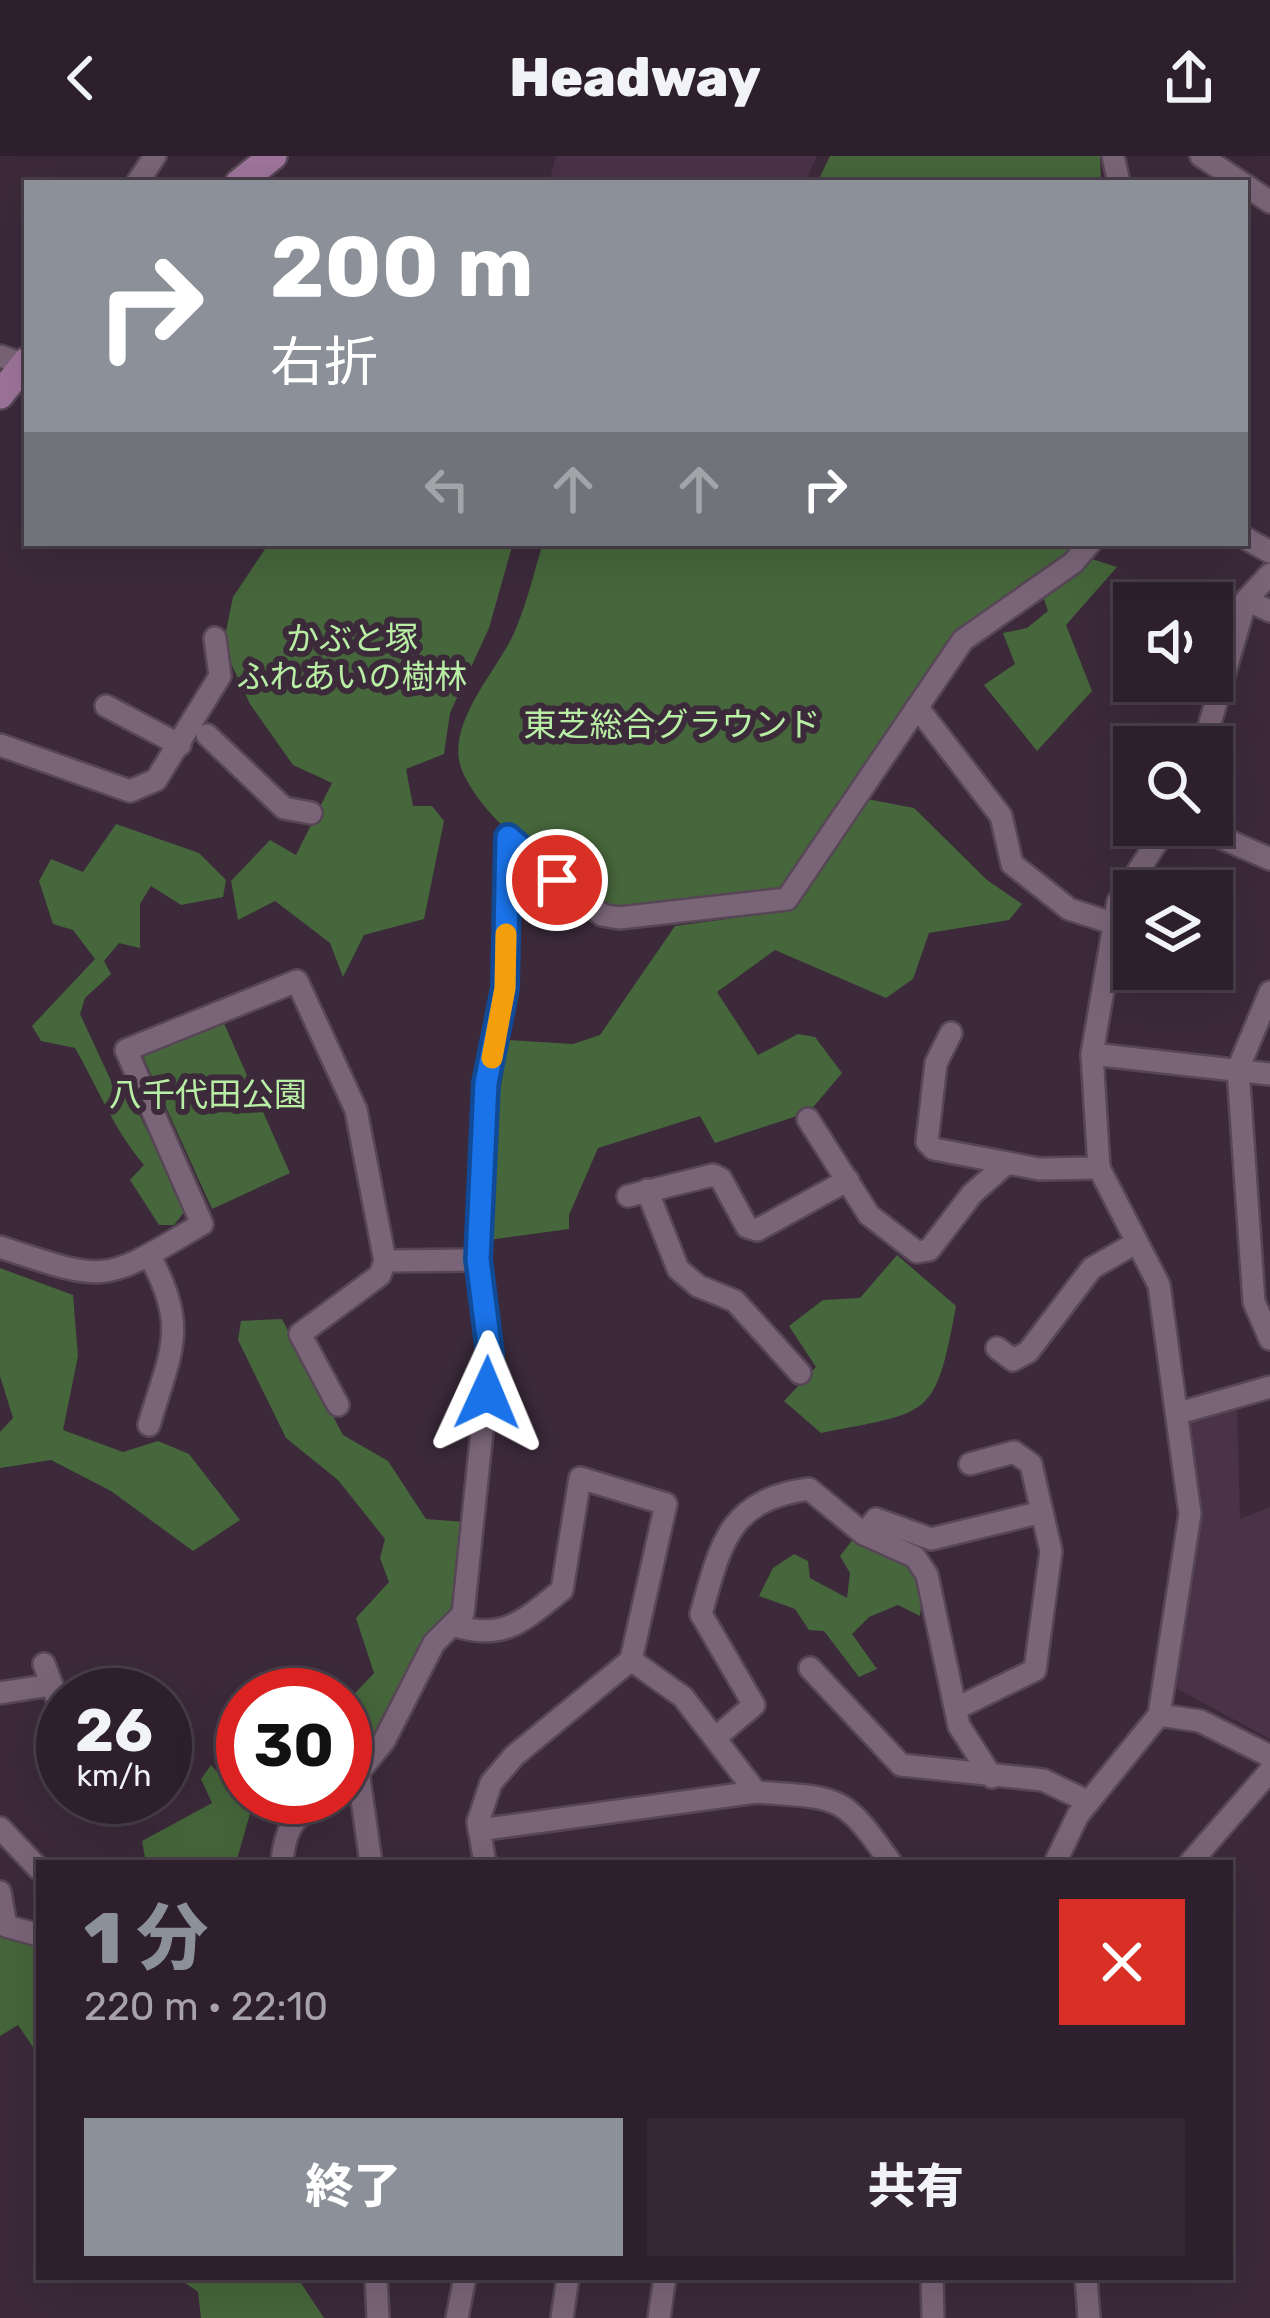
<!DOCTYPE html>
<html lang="ja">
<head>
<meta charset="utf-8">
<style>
  :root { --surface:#2d202c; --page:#352834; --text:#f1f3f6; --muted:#a7a3a9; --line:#483e48; --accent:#8c9099 }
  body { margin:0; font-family:Rubik,"Noto Sans JP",sans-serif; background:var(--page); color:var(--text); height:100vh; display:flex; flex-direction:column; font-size:45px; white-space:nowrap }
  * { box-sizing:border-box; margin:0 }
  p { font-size:39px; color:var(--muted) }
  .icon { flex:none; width:66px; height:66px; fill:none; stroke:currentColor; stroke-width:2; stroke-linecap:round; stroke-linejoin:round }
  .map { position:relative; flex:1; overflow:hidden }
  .drawer { position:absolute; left:36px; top:1704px; width:1197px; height:420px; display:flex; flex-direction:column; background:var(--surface); border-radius:0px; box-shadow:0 12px 48px #0002,0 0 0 3px var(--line) }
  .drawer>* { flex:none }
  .guide { position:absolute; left:24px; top:24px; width:1224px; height:366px; border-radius:0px; box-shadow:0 12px 48px #0002,0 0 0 3px var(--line); background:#8c9099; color:#fff; overflow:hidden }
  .fabs { position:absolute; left:1113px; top:426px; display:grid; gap:24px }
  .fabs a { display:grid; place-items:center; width:120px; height:120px; border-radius:0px; background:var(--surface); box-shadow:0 12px 48px #0002,0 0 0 3px var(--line); font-size:60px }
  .speed { position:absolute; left:36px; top:1512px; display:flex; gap:24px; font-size:60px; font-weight:700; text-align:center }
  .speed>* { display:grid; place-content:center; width:156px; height:156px; border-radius:50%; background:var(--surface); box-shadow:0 12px 48px #0002,0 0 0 3px var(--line); line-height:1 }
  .speed small { font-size:30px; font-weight:400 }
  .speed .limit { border:18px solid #d22; background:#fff; color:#111 }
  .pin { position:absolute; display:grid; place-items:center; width:102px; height:102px; color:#fff; margin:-51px; border:6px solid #fff; border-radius:50%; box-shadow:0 3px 12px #0007 }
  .me { position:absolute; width:132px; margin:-66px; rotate:1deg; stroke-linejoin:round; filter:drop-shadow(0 0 9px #0008) }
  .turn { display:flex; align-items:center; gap:42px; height:252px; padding:0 48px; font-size:54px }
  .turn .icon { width:156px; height:156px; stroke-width:2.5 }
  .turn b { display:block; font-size:84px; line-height:102px }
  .lanes { display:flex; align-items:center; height:114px; padding:0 48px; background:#0003; justify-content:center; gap:60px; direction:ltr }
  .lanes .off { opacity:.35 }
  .round { display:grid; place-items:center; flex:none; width:126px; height:126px; border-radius:0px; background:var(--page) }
  .headline { display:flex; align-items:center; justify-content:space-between; height:204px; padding:0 48px }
  h1 { font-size:72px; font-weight:800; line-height:90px; color:var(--accent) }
  .cta { display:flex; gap:24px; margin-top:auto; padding:24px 48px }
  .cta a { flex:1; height:138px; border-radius:0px; background:var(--accent); color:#fff; font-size:48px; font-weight:800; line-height:138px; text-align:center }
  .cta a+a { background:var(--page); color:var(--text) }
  header { display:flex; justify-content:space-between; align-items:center; height:156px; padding:0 48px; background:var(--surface); font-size:54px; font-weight:800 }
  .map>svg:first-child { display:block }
</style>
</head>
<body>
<header><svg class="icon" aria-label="back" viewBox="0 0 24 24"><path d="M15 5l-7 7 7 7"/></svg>Headway<svg class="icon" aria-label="share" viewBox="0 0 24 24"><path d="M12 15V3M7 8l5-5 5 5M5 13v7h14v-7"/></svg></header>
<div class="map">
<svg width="1270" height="2162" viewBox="0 0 1270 2162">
  <rect width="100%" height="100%" fill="#3c2a3b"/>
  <!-- built -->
  <g fill="#4a3248">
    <polygon points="556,0 817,0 805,27 549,27"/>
    <polygon points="1237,1248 1240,1363 1270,1351 1270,1583 1174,1531 1200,1371 1189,1261"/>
  </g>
  <!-- green -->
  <g fill="#46663b">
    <polygon points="830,0 1100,0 1101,27 817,27"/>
    <polygon points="269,387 513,387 489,472 450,557 444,598 406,613 413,650 432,650 444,665 424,763 364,779 343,821 330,787 275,745 238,764 231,725 270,684 296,699 332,627 293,609 250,548 223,490 233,441"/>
    <path d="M543,387H1078L1064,405L957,478L781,740L613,757L593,747C552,710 487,669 463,617C442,570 497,516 515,475C527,447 534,416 543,387Z"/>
    <polygon points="1092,403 1117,411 1066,469 1092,535 1037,595 984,529 1015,508 1003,477 1027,472 1048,455 1042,437"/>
    <polygon points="867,643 914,652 987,724 1022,748 1009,764 929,777 913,823 886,842 775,794 717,836 758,899 798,878 815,881 842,917 809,956 715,987 700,960 598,992 569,1059 569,1073 488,1084 490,1002 508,884 573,888 600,879 675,770 786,755"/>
    <path d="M116,668L199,697L226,724L223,741L181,749L151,730L140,748V792L119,787L104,805L111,818L85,842L80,858L112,927L127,925L139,936L138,956L185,1055L174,1069H159L130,1024L144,1009C113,972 99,934 75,892L41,885L32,870L95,803L73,774L53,768L39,725L51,703L83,716Z"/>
    <polygon points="223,865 290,1017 212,1053 143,900"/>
    <path d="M897,1099L956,1150C935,1265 930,1255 821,1277L784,1245L816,1211L789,1170L823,1144L860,1142Z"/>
    <polygon points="0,1112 73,1139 78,1200 63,1274 123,1296 158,1285 189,1298 240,1364 193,1395 111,1335 51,1304 0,1312 0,1276 13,1262 0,1220"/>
    <polygon points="282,1163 343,1279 388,1305 426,1363 465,1366 459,1449 368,1593 345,1619 345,1548 374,1517 356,1462 389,1426 380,1402 385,1383 338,1324 286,1282 238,1184 241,1165"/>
    <path d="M854,1382C893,1397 927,1410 920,1460L898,1449L869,1461L852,1478L877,1513L859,1521L824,1475L809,1474L795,1453L759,1440L773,1412L794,1398L808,1405L810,1422L847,1442L850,1417L840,1400Z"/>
    <polygon points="211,1609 251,1654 236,1707 146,1707 142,1685 212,1647 201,1623"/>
    <polygon points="0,1779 39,1787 39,1900 18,1869 0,1880"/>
    <polygon points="177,2121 297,2121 324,2162 201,2162 198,2136"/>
  </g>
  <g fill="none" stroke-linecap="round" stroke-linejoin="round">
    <!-- minor casing -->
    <g stroke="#574756" stroke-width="26">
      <g id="minor">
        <polyline points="1113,0 1119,27"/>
        <polyline points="1201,0 1242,27"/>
        <polyline points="137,27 155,0"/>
        <polyline points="1245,29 1270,46"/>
        <polyline points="0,200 27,209"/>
        <polyline points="1245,382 1270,396"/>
        <polyline points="1246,444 1270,455"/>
        <polyline points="106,550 180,589"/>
        <polyline points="917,551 1001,660 1012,708 1069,753 1112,767"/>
        <polyline points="207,579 284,652 311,657"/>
        <polyline points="0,589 130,635 156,624 220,520 215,482"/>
        <polyline points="1203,591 1246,444 1270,418"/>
        <polyline points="1192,669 1270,703"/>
        <polyline points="508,681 602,759 619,762 787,743 963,484 1073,407 1090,387"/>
        <polyline points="1270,836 1238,913 1254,1146 1270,1183"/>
        <polyline points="951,877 936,907 927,986 934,993 1039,1013 1099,1012"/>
        <polyline points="1092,898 1270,918"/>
        <polyline points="808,963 869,1059 917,1096 929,1094 972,1038 1007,1007"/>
        <polyline points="647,1034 678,1113 698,1130 735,1145 800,1217"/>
        <polyline points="628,1040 713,1019 721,1023 747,1071 757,1074 848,1024"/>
        <path d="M0,1091C110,1128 103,1126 202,1068L126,894L297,825L356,954L385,1105L478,1104"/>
        <path d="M149,1099C189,1171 171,1194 149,1269"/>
        <polyline points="997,1192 1013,1204 1028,1196 1092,1112 1134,1088"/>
        <polyline points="338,1249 300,1178 380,1119 385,1105"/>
        <polyline points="1179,1257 1270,1231"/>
        <polyline points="970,1308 1014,1296 1031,1308 1042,1356"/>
        <polyline points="864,1378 915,1401 927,1419 959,1570 992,1621"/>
        <path d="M453,1469C504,1486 524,1464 562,1434L580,1322L666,1348L631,1504L514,1600L491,1627L478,1666L485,1707"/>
        <path d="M631,1504L683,1541L756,1636C840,1642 842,1637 891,1707"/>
        <polyline points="44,1508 63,1558"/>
        <polyline points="810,1512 901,1609 1043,1624 1089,1646"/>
        <polyline points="0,1537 51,1529"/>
        <polyline points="1159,1559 1200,1565 1270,1600"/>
        <path d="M715,1582L754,1549L701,1458C721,1387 728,1344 809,1333L864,1378L876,1363L931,1383L1042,1356L1051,1395L1035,1514L957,1552"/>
        <polyline points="359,1622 371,1707"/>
        <polyline points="345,1633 384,1585 434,1487 463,1458 490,1198 478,1104 486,927 505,832 508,681"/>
        <polyline points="0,1672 39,1713"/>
        <polyline points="479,1674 756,1636"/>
        <path d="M282,1707C285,1668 297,1656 332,1641"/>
        <polyline points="1055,1707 1078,1659 1159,1559 1190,1358 1159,1129 1099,1012 1092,898 1118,746 1168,669"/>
        <polyline points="1190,1707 1270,1615"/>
        <polyline points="0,1736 6,1770 39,1779"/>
        <polyline points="376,2121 378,2162"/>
        <polyline points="932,2121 933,2162"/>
        <polyline points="1086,2121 1089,2162"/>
        <polyline points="457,2162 465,2121"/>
        <polyline points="562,2162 568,2121"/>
        <polyline points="659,2162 665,2121"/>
      </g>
    </g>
    <!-- major casing -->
    <g stroke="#574756" stroke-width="32">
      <g id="major">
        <polyline points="239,27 273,0"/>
        <polyline points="0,239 27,205"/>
      </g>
    </g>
    <!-- minor -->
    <use href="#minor" stroke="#7a6578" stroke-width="21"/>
    <!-- major -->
    <use href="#major" stroke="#9f759b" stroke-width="27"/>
  </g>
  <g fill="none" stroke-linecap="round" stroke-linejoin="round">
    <!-- route casing -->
    <g stroke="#114b97" stroke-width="30">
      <polyline id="route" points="487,1237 490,1198 478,1103 486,927 505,832 508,681 557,724"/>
    </g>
    <!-- route -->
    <use href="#route" stroke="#1a73e8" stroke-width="21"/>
    <!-- slow -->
    <polyline stroke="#f59e0b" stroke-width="21" points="492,902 505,832 506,778"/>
  </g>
  <g text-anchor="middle" stroke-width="12" stroke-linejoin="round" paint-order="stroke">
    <!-- park labels -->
    <g font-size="33" fill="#b8efa4" stroke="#3c2a3b">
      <text x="352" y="494">かぶと塚<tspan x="352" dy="38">ふれあいの樹林</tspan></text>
      <text x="672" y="580">東芝総合グラウンド</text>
      <text x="208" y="950">八千代田公園</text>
    </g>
  </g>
</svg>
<div class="fabs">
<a><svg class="icon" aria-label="sound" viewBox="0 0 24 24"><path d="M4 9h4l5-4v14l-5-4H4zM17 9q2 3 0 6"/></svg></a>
<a><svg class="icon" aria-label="search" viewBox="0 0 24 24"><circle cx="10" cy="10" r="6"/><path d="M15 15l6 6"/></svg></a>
<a><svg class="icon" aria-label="layers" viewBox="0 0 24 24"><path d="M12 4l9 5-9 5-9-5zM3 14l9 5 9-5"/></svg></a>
</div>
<div class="speed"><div>26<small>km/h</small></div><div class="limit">30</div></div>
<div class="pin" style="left:557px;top:724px;background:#d93025"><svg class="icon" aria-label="arrive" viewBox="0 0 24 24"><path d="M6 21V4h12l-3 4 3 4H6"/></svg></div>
<svg class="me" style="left:487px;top:1237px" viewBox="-20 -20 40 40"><path d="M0-17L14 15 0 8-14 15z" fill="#1a73e8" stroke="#fff" stroke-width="4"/></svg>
<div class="guide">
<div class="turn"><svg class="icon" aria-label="right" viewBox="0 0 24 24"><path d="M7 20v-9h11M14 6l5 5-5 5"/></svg><div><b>200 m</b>右折</div></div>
<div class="lanes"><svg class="icon off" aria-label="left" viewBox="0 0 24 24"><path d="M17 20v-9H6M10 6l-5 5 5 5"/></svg><svg class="icon off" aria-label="ahead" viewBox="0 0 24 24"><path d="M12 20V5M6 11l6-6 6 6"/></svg><svg class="icon off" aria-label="ahead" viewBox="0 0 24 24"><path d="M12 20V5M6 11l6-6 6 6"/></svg><svg class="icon" aria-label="right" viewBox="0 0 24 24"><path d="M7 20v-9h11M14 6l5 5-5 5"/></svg></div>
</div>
<section class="drawer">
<div class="headline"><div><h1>1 分</h1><p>220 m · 22:10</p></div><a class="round" style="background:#d93025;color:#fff"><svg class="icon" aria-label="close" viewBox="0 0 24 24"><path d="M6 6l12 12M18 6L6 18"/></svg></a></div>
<div class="cta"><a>終了</a><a>共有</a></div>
</section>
</div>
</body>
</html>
